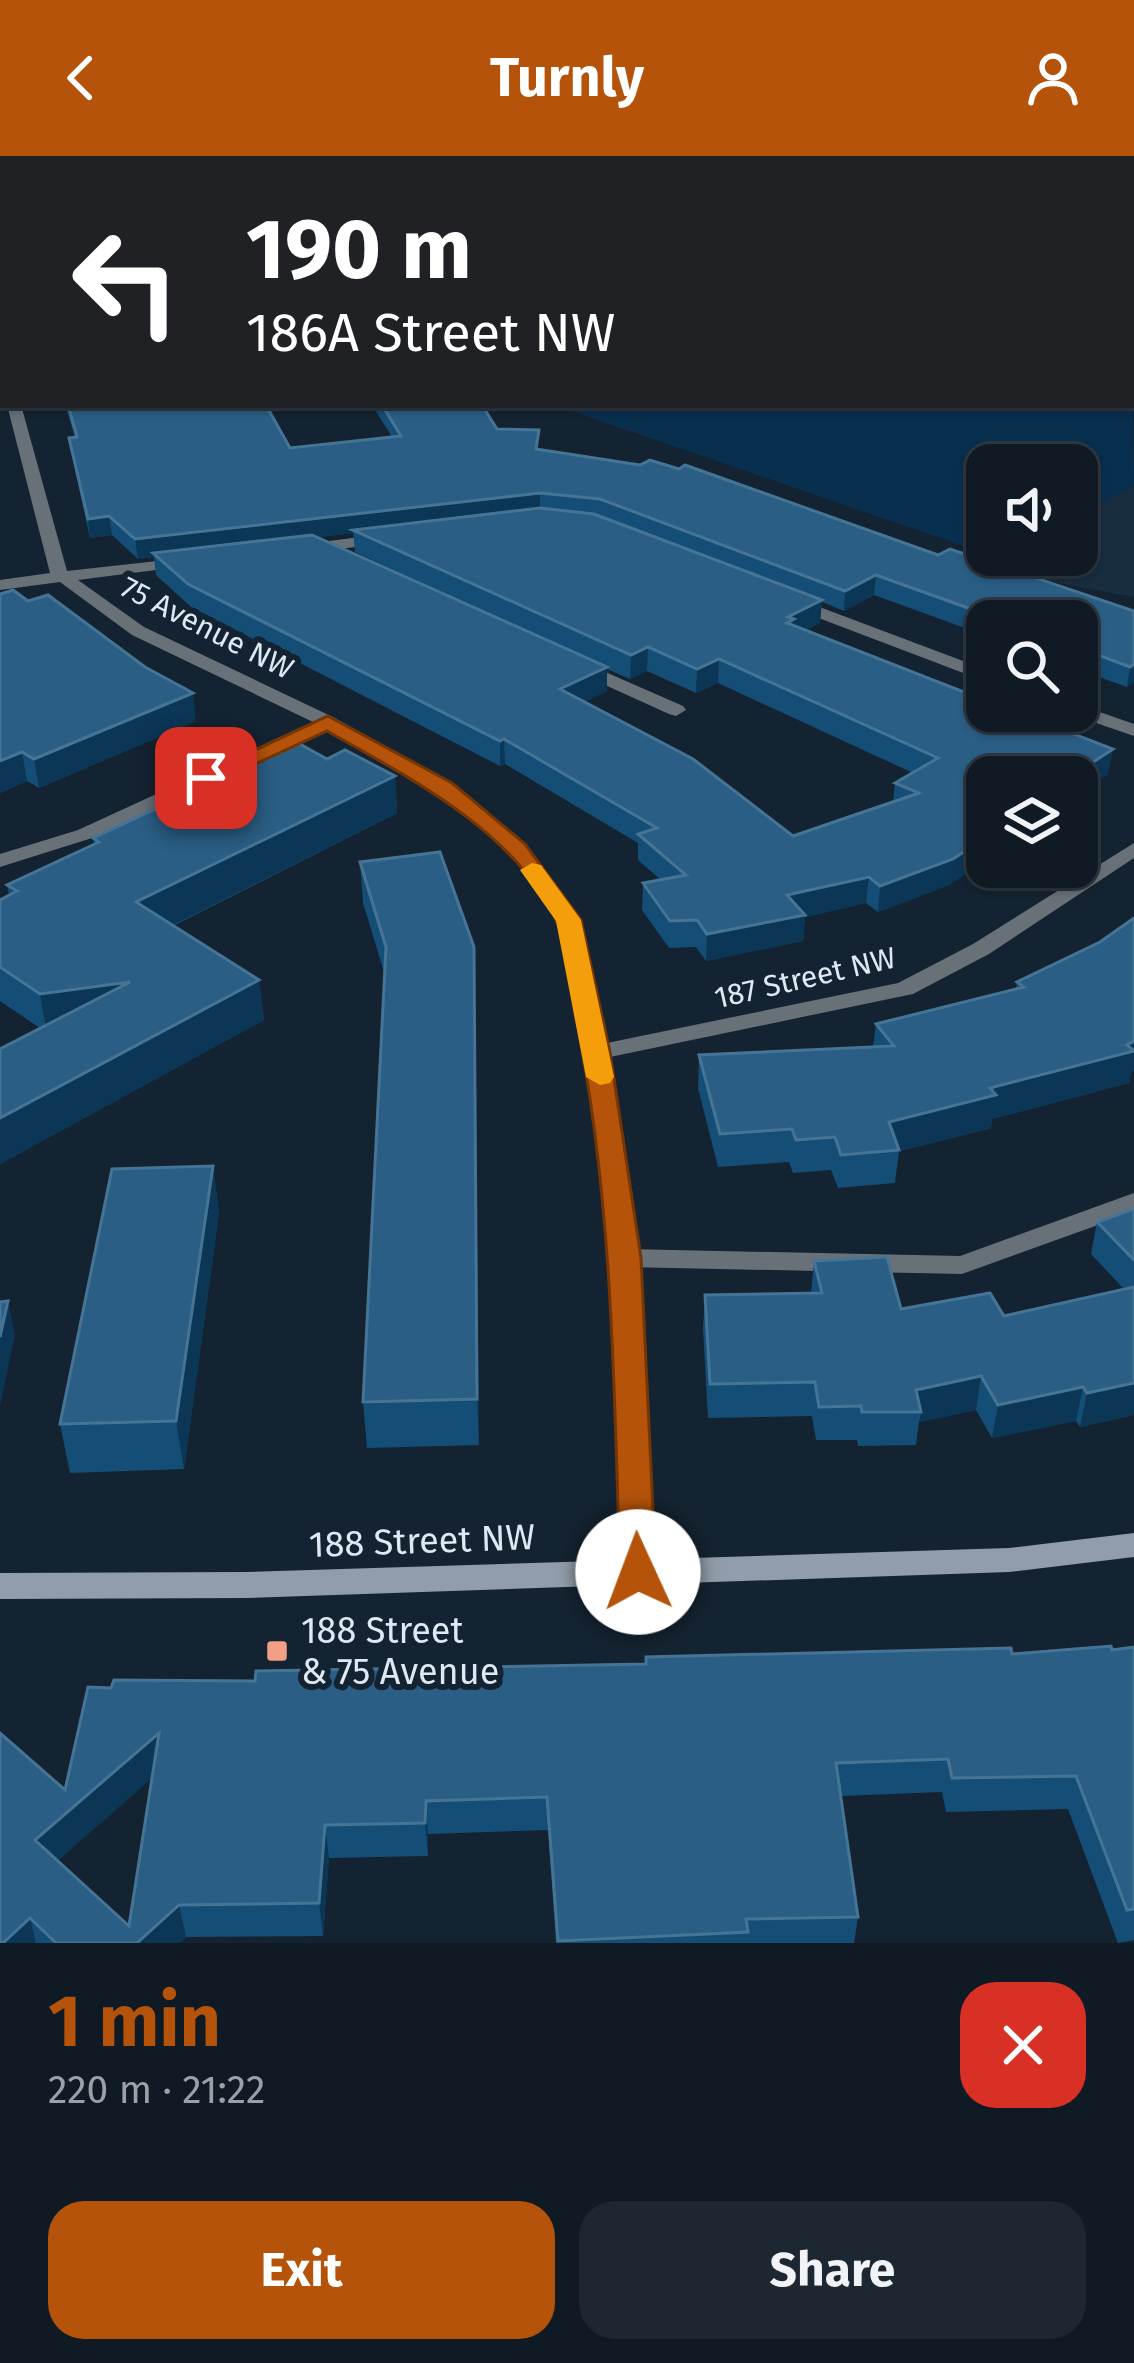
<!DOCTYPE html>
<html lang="en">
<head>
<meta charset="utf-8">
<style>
  :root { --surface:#0f1a25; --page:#1d2732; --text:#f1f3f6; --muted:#9ba1a7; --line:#2f3842; --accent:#b45309 }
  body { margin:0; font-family:"Fira Sans",sans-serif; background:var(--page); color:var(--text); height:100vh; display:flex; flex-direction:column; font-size:45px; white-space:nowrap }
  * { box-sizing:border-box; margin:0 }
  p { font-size:39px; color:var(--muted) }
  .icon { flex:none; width:66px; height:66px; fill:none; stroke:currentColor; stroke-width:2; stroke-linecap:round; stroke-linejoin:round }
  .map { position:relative; height:1787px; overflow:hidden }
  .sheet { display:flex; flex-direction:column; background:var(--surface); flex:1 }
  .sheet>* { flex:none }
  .banner { position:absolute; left:0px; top:0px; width:1134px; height:252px; box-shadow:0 3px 9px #0004,0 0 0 3px var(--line); background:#202124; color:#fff; overflow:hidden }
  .buttons { position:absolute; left:966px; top:288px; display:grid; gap:24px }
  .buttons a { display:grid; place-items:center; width:132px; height:132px; border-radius:24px; background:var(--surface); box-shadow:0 3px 9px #0004,0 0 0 3px var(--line); font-size:60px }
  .pin { position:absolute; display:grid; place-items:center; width:102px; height:102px; color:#fff; margin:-51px; border-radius:24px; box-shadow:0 6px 18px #0006 }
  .me { position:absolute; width:132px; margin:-66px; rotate:358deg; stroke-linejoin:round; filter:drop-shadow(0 0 9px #0008) }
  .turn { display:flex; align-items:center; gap:42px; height:252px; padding:0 48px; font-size:54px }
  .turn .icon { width:156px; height:156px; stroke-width:2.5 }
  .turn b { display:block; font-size:84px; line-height:102px }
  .round { display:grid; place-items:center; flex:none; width:126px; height:126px; border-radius:36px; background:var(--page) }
  .summary { display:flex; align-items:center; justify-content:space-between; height:204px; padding:0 48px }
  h1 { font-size:72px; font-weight:700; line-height:90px; color:var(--accent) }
  .action { display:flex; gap:24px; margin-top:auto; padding:24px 48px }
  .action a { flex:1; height:138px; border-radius:36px; background:var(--accent); color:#fff; font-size:48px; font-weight:700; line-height:138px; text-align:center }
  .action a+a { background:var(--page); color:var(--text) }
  header { display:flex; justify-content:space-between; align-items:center; height:156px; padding:0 48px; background:var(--accent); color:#fff; font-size:54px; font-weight:700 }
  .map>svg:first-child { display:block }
</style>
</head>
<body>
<header><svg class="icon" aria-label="back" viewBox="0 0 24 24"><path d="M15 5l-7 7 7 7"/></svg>Turnly<svg class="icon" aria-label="person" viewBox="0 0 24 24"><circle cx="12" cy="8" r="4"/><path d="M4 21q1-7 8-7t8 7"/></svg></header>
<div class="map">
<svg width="1134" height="1787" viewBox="0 0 1134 1787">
  <rect width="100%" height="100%" fill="#142331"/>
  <!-- built -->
  <polygon fill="#182d40" points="1134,330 1134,441 1048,425 993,401 1077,399 1077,358"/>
  <!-- green -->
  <g fill="#092f4e">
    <polygon points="497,0 1134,0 1134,94 1131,3 494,3"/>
    <polygon points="1131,104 1134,330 1077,358 1077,309 987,309 987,398 554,249 1131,249"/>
  </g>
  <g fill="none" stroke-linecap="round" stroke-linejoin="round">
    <!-- lane -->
    <g fill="#687078" fill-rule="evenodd">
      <polygon points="578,504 683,550 686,554 676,560 669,558 572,514 572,506"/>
      <polygon points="1134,1037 1134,1056 962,1118 626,1111 616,1108 612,1102 616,1096 626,1093 960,1100"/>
    </g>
    <!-- street -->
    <g fill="#687078" fill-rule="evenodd">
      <polygon points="435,0 458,0 458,1 439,3"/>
      <polygon points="0,184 3,185 3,205 0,204"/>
      <polygon points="7,249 21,249 67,415 193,401 193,409 187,410 78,424 144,471 335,562 450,627 524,689 580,764 607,887 898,827 973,788 1134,687 1134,702 989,798 913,838 610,901 640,1102 654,1416 649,1425 638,1429 627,1425 622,1416 612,1102 585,896 558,764 510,697 436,635 327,574 92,682 0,711 0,698 78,674 313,566 132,479 60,426 0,434 0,424 50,417"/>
      <polygon points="384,378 392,383 390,386 305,398 297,393 305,388"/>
      <polygon points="793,441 987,514 987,526 787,450 787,442"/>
      <polygon points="1077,548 1134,568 1134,580 1070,558 1068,555 1077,555"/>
    </g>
    <!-- secondary -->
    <g fill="#919daa" fill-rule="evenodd">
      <polygon points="460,0 458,3 447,3 449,0"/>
      <rect x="0" y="138" width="3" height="8"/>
      <polygon points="1134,1377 1134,1401 1009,1416 247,1442 0,1443 0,1417 247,1416 1009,1392"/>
    </g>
  </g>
  <!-- wall -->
  <g fill="#144e76" fill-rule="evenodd">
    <rect x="0" y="23" width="3" height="98"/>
    <path d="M65,249H266L290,292L392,281L372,249H482L497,273L538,293L938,399L1134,455V526L1127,531L1077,513V465H987V480L874,439L844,455L822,446L820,467L806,474L1108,618L1082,636L1081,644L1077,646V621L949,729L878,756L866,747L805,761L803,785L706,805L696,791L669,792L642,754L643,727L661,724L638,704V687L505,608L500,610L191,451L156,419L154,401L138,403L112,379L90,382L72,300L69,282L75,281ZM353,377L355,396L444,437L319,381ZM607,513L630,523L647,515L696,537L718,527L913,617L895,627L893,646L793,680L584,546L607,535Z"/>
    <polygon points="0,438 196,565 39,632 27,625 0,637"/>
    <polygon points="327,603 395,620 397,657 173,770 259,824 264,864 0,1008 0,893 40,872 0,845 0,744 9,739 7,729 94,688 93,682"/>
    <polygon points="360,706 474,791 479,1289 367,1292 363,1246 385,819 363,747"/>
    <polygon points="1134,762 1134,914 1131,916 1129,927 992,963 991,972 899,995 895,1027 838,1032 831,1014 793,1017 789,1006 718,1011 698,932 699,899 873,891 876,868 1016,833 1017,826 1100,786"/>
    <polygon points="213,1010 219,1057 184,1313 70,1317 60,1268"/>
    <polygon points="1134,1053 1134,1259 1080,1271 1076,1265 992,1282 976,1254 919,1266 916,1289 858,1290 857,1284 816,1284 812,1260 708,1262 703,1173 705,1139 811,1137 814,1105 901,1153 1004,1160 1124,1133 1091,1098 1097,1066"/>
    <path d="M1134,1491V1784L1118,1787L1068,1653L946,1656L942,1636L841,1640L858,1761L854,1787H556L548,1674L428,1678V1700L329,1702L323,1780L186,1781L179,1787H0L65,1634L111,1532L646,1508L1012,1498L1112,1494ZM152,1621L129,1770L58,1704Z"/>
  </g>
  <!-- shaded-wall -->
  <g fill="#0b3655">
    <polygon points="376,0 392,0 389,3 372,3"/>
    <rect x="0" y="105" width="3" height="16"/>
    <polygon points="540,337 540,356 353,374 353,377 158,400 153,397 154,401 138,403 135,383"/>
    <polygon points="109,360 112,379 90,382 88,363"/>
    <polygon points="876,419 874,439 844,455 845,435"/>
    <polygon points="822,444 820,467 793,482 785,491 788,461"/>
    <polygon points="648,491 647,515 630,523 631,499"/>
    <polygon points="719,503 718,527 696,537 697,513"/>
    <polygon points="1134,508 1134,526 1127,531 1130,511"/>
    <polygon points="607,511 607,535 560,558 560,533"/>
    <polygon points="193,537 196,565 39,632 34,603"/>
    <polygon points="504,583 505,608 500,610 500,585"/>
    <polygon points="1113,593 1108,618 1082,636 1081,644 1077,646 1078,616"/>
    <polygon points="22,596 27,625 0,637 0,605"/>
    <polygon points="395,620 397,657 141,785 136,746"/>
    <polygon points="987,681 987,705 949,729 878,756 880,730"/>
    <polygon points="869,721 866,747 805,761 803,785 706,805 707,778 787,739"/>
    <polygon points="474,791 475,834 479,1289 477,1243"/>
    <polygon points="259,824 264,864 0,1008 0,962"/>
    <polygon points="130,826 47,878 40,838"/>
    <polygon points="1134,885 1134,914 1131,916 1129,927 992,963 991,972 899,995 889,966"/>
    <polygon points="213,1010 219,1057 184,1313 176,1265"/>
    <polygon points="8,1145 15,1179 0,1250 0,1181"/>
    <polygon points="981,1220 976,1254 919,1266 921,1256 916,1234"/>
    <polygon points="1134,1227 1134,1259 1080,1271 1087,1237"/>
    <polygon points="1083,1231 1076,1265 992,1282 998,1249"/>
    <polygon points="159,1577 166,1610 44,1717 35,1684"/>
    <polygon points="426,1645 428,1678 428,1700 425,1667"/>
    <polygon points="325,1669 329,1702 323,1780 319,1747"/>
    <polygon points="179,1749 186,1781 179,1787 137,1787"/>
    <polygon points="30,1762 36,1787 3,1787"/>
  </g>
  <!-- building -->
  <g fill="#2a5e84" stroke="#467495" stroke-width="3" fill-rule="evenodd">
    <polygon points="4,0 376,0 372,3 4,3"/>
    <rect x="0" y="31" width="3" height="36"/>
    <rect x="0" y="81" width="3" height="24"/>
    <polygon points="68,249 266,249 290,292 401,280 382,249 482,249 497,273 539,274 536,293 640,309 650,304 679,313 685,309 938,399 950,393 1134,455 1134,508 1130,511 1077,491 1077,465 1004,465 876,419 845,435 600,343 540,337 135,383 109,360 88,363 69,282 77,281"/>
    <polygon points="540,352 594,358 822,444 788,461 794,463 787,467 987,545 987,555 1014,555 1113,593 1078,616 1085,619 1077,624 1077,621 987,621 987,681 953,703 880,730 869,721 787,739 805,759 707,778 697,764 670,765 643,727 686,719 638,678 657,672 504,583 500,585 188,428 153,397 312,379 607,511 560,533 693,603 793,680 919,637 895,627 938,602 719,503 697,513 648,491 631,499 353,374"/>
    <polygon points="13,434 28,445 48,439 145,511 193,537 34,603 22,596 0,605 0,438"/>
    <polygon points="298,587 327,603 345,594 395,620 136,746 259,824 0,962 0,893 130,826 40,838 0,811 0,744 17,735 7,729 99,686 93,682"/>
    <polygon points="440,696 474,791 477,1243 363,1246 386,791 360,706"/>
    <polygon points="1134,762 1134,885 1127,889 1134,895 990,932 996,939 889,966 899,994 841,999 835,981 796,984 792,973 720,978 699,899 894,890 876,868 1024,831 1017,826 1100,786"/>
    <polygon points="213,1010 176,1265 60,1268 112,1013"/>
    <polygon points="1134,1053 1134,1104 1097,1066"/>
    <polygon points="887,1101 901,1153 990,1137 1004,1160 1134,1131 1134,1227 1087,1237 1083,1231 998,1249 981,1220 916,1234 921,1256 862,1256 861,1250 819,1251 815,1226 710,1228 705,1139 822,1137 814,1105"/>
    <polygon points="8,1145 0,1181 0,1146"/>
    <path d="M1111,1490L1112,1494L1134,1491V1753L1127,1754L1076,1620L952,1622L948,1603L836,1607L858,1761L746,1763L748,1776L558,1785L547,1641L426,1645L425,1667L325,1669L319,1747L179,1749L137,1787H56L30,1762L3,1787H0V1577L65,1634L88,1531L111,1532L114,1524L255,1525L256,1515L646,1508V1501L1011,1492L1012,1498ZM159,1577L129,1770L35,1684Z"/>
  </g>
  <!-- route -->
  <path fill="#b45309" stroke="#753606" stroke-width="3" d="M328,560L452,627L525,688L581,764L610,896L641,1102L656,1416L651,1426L638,1431L626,1426L620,1416C614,1231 613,1045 576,862C570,832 569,791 556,764C514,674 408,621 327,575L214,627L206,629L195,622Z"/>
  <!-- slow -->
  <polygon fill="#f59e0b" points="532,707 541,709 581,764 614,921 610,927 600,929 586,921 556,765 520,714"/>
  <!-- markers -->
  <rect fill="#f39f86" stroke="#142331" stroke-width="4.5" x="265" y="1483" width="24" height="24" rx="6"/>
  <g text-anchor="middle" stroke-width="12" stroke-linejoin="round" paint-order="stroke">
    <!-- street labels -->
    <g font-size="30" fill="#dfe9f3" stroke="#142331">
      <text transform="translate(207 472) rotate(27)" y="10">75 Avenue NW</text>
      <text transform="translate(805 822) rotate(-13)" y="10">187 Street NW</text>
    </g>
    <!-- near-street labels -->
    <g font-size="36" fill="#dfe9f3" stroke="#142331">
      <text transform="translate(422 1384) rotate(-2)" y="13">188 Street NW</text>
    </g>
    <!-- near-poi labels -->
    <g font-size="36" fill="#dfe9f3" stroke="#142331" text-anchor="start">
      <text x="301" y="1487">188 Street<tspan x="301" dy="41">&amp; 75 Avenue</tspan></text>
    </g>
  </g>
</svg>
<div class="buttons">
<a><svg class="icon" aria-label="sound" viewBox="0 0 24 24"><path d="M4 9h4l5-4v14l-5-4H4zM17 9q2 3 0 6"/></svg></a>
<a><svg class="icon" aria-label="search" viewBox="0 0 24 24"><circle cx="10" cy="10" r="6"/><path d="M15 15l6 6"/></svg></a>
<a><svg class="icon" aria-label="layers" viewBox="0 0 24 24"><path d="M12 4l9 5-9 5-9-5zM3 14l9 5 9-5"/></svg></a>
</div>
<div class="pin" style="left:206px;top:622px;background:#d93025"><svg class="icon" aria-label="arrive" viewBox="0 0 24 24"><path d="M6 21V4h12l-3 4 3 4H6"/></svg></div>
<svg class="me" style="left:638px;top:1416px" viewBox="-20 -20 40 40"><circle r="19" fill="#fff"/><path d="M0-13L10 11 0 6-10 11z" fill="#b45309"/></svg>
<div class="banner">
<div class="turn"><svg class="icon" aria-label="left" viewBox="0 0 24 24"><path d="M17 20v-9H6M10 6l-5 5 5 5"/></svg><div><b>190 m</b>186A Street NW</div></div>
</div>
</div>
<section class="sheet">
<div class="summary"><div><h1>1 min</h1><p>220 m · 21:22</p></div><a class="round" style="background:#d93025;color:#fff"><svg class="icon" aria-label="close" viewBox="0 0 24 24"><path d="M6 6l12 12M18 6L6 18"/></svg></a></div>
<div class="action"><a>Exit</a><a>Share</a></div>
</section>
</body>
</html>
